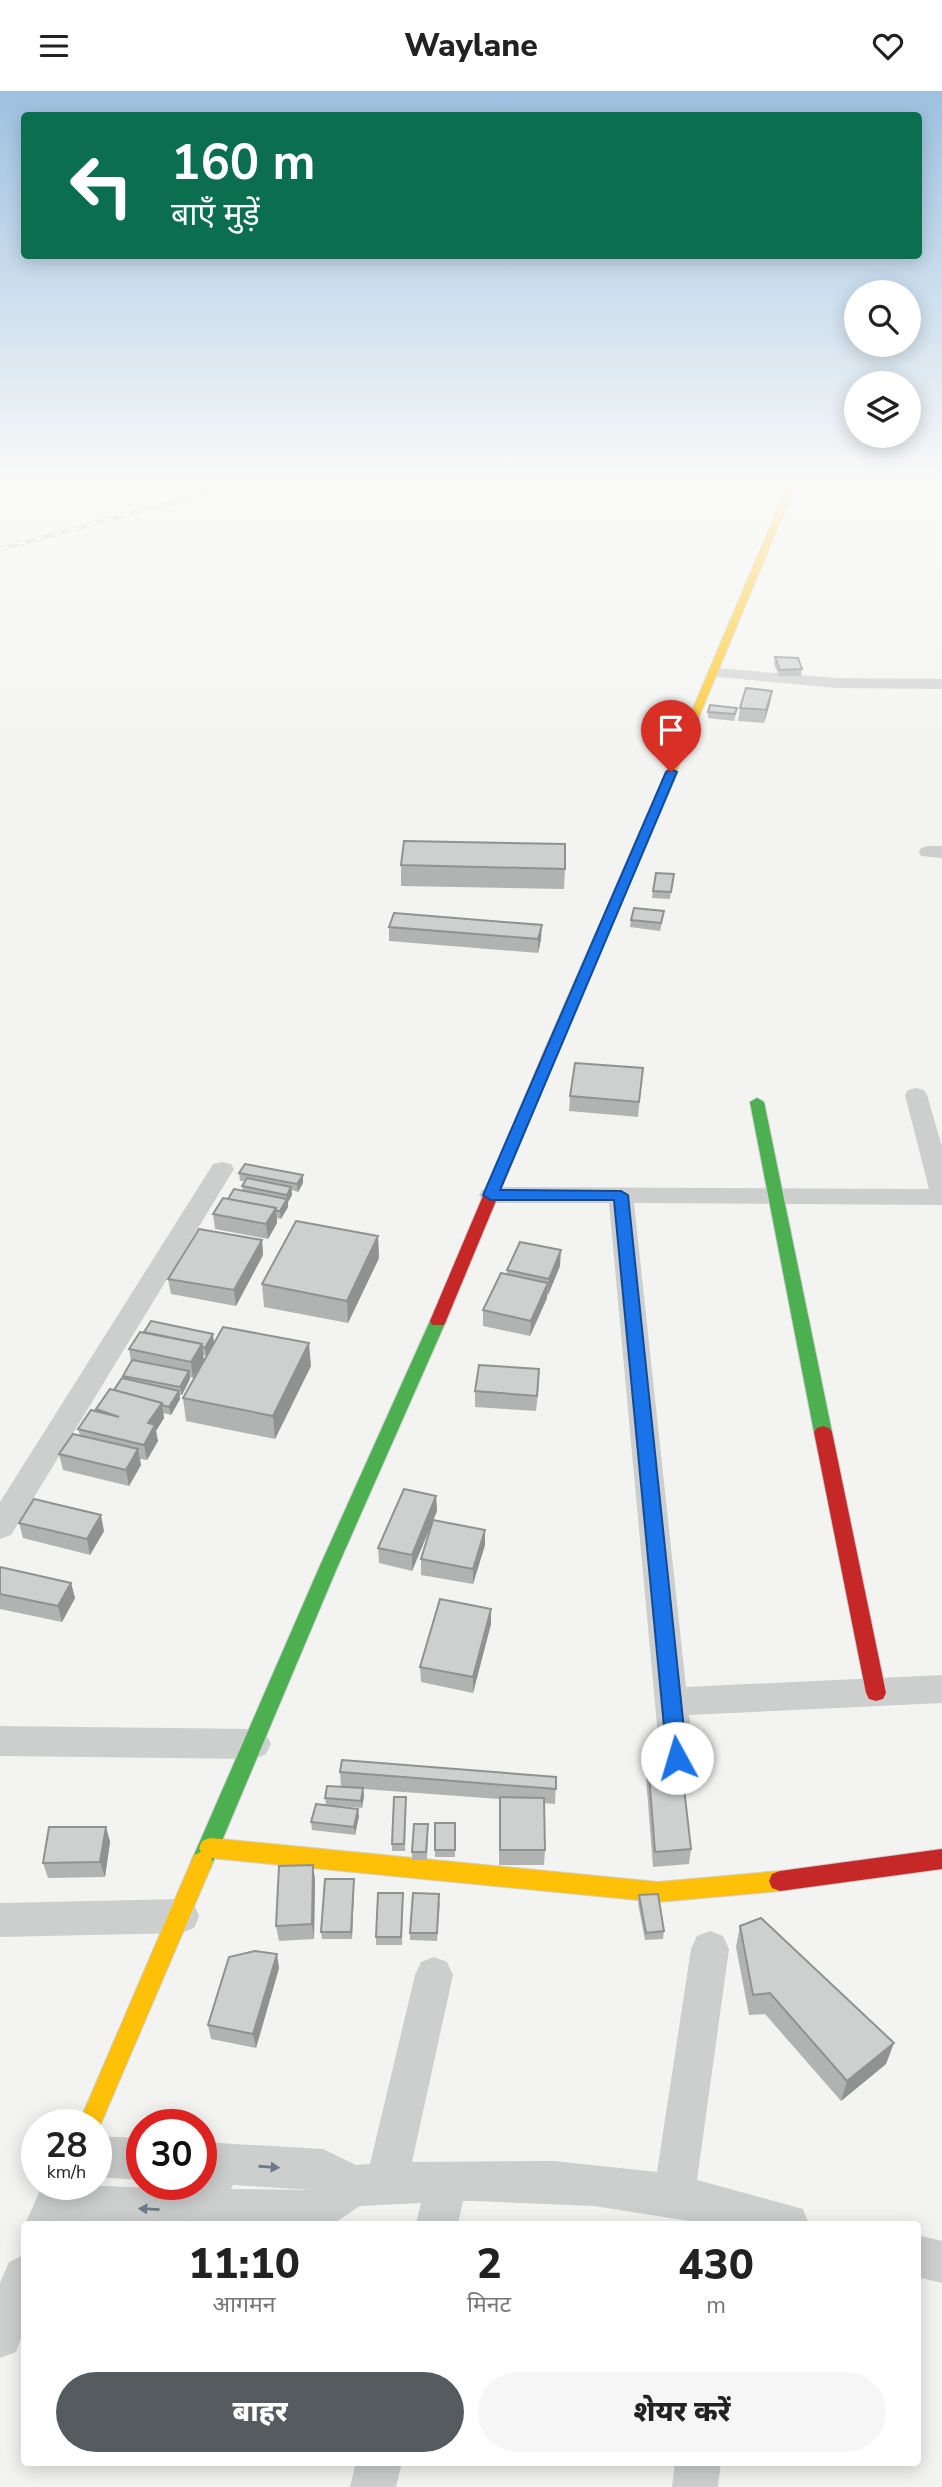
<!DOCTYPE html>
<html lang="hi">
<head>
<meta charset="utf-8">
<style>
  :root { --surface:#fff; --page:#f6f6f6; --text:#222; --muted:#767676; --accent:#565b5f }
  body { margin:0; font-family:"Nunito Sans","Noto Sans Devanagari",sans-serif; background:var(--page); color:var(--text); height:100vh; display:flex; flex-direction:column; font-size:26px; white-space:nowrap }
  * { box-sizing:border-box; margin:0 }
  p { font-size:23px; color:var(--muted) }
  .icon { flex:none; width:38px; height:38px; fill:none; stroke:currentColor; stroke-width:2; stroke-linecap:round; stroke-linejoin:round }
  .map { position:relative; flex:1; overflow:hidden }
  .sheet { position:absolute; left:21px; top:2130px; width:900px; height:245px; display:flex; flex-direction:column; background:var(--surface); border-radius:7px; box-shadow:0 4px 18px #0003 }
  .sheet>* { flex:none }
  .banner { position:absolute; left:21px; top:21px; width:901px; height:147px; border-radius:7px; box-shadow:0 4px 18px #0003; background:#0b6e4f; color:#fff; overflow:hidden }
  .buttons { position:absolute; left:844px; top:189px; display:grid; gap:14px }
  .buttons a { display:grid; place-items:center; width:77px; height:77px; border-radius:50%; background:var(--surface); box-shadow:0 4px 18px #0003; font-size:35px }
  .speed { position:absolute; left:21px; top:2018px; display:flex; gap:14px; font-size:35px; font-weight:700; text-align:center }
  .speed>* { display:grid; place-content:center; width:91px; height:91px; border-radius:50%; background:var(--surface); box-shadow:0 4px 18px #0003; line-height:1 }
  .speed small { font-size:18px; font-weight:400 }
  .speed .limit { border:10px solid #d22; background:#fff; color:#111 }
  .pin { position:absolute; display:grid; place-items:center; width:60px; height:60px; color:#fff; margin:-72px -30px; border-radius:50% 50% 50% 0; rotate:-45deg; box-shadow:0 0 7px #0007 }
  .pin .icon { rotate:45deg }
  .me { position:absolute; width:77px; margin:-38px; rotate:354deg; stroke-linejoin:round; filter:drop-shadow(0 0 5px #0008) }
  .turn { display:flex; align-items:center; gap:24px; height:147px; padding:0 35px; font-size:32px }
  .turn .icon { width:91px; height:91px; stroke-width:2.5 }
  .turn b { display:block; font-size:49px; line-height:60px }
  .eta { display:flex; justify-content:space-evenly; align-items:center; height:119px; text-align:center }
  .eta b { font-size:42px; font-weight:800; line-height:49px }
  .button { display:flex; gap:14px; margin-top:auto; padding:14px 35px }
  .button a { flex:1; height:80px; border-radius:42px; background:var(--accent); color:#fff; font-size:28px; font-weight:800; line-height:80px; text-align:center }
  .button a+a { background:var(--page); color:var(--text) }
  header { display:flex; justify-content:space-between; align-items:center; height:91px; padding:0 35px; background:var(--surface); font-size:32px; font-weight:800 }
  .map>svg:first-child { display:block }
</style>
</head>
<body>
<header><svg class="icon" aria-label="menu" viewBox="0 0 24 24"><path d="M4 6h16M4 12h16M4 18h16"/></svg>Waylane<svg class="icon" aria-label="heart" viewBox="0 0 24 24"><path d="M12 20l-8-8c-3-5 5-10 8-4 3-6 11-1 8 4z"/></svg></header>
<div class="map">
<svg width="942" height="2396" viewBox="0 0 942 2396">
  <rect width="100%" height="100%" fill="#f3f4f1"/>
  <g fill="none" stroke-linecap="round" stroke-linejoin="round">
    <!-- fast casing -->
    <g stroke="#ced0d0" stroke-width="2">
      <g id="fast">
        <polygon points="666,690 671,693 560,956 553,960 548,959 546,956 661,693"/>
        <polygon points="757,1007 764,1011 832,1341 829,1345 817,1345 814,1341 750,1011"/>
        <polygon points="438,1225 446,1230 337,1477 213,1771 210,1778 202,1781 194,1778 191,1771 319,1477 430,1230"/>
      </g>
    </g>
    <!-- slow casing -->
    <g stroke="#ced0d0" stroke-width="2">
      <g id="slow">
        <polygon points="790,388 798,388 671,693 662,695 661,693"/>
        <polygon points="210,1747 658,1791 780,1780 788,1783 791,1790 788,1797 780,1800 658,1811 211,1767 213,1771 96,2044 96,2034 78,2034 194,1764 201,1761 199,1757 202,1750"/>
      </g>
    </g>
    <!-- jam casing -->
    <g stroke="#ced0d0" stroke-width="2">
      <g id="jam">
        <polygon points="553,952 560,956 446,1230 444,1234 432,1234 430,1230 546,956"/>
        <polygon points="823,1335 829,1337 832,1341 886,1602 883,1608 876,1610 869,1608 866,1602 814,1341 817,1337"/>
        <polygon points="942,1758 942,1778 780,1800 772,1797 769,1790 772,1783 780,1780"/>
      </g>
    </g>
    <!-- street -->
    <g fill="#cdcece" fill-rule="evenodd">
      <polygon points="715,577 836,587 942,588 942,598 836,597 709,585 707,582 709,579"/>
      <polygon points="928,755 942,755 942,767 921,765 919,761 921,757"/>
      <polygon points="916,997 924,999 927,1004 942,1056 942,1114 634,1112 686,1596 942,1584 942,1612 689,1624 694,1667 689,1678 677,1682 665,1678 660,1667 609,1112 491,1112 482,1109 479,1104 482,1099 491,1096 929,1098 905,1004 908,999"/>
      <polygon points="222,1071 231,1073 234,1078 11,1444 0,1448 0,1411 210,1078 213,1073"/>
      <polygon points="0,1635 254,1638 266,1643 271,1653 266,1663 254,1668 0,1665"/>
      <polygon points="181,1808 194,1813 199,1825 194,1837 181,1842 0,1846 0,1812"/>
      <path d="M710,1840L723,1845L729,1858L697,2089L803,2118L809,2133H708L594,2115L474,2110H463L458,2133H416L421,2112L360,2115L333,2133H25L43,2093L190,2098L192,2093H201V2051L323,2058L356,2074L370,2073L415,1884L421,1871L434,1866L447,1871L453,1884L412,2071L554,2070L657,2081L691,1858L697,1845ZM233,2094L311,2099L231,2098Z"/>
      <polygon points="96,2045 142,2047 142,2089 96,2086"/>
      <polygon points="917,2144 942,2150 942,2192 917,2186"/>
      <polygon points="24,2164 24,2239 16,2261 0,2267 0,2192 9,2171"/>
      <polygon points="356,2371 402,2371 396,2396 350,2396"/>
      <polygon points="675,2371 721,2371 718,2396 672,2396"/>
    </g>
    <!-- fast -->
    <use href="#fast" fill="#4caf50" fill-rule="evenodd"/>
    <!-- slow -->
    <use href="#slow" fill="#ffc107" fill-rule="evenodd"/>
    <!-- jam -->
    <use href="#jam" fill="#c62828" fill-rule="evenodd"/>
    <!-- rail casing -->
    <g stroke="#c2c3c3" stroke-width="4.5">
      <polyline id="rail" points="0,458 259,388"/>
    </g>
    <!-- rail -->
    <use href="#rail" stroke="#fff" stroke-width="2.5" stroke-dasharray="9" stroke-linecap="butt"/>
  </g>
  <!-- wall -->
  <g fill="#b1b3b3">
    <polygon points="760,388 778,388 775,395 759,394"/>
    <polygon points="775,566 802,578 801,585 779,585 774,573"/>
    <polygon points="772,600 770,612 764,632 738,630 740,617"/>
    <polygon points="708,621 736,623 734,630 708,627"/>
    <polygon points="401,774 565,778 564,798 401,795"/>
    <polygon points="674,783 670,808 652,807 653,800"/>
    <polygon points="663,828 660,840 630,836 631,829"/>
    <polygon points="389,836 541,848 538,862 389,850"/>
    <polygon points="643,977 638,1026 569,1020 570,1005"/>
    <polygon points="239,1082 303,1084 303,1092 298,1101 292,1099 292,1104 288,1111 288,1116 281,1128 277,1127 277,1132 268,1148 215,1138 213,1123 228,1108 243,1100 242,1095 245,1090 240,1090"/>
    <polygon points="378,1145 379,1167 348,1232 264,1216 262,1193"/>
    <polygon points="262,1149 263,1164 236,1215 171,1203 168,1188"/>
    <polygon points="560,1175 548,1204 547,1203 547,1207 530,1245 483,1235 483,1219 507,1183 507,1179"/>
    <polygon points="214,1251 311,1275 275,1348 186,1330 183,1307 206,1265 203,1264 193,1287 190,1286 190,1288 182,1304 180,1304 180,1308 171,1324 163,1322 164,1327 156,1340 158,1350 147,1369 140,1368 141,1374 129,1395 63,1379 59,1363 80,1344 78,1338 96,1320 96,1318 114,1299 123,1288 123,1285 131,1270 129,1258"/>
    <polygon points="539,1294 536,1320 475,1316 475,1300"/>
    <polygon points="436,1405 437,1420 412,1480 379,1472 378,1457"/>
    <polygon points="19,1432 104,1440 90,1464 23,1447"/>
    <polygon points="485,1454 473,1493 421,1484 421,1468"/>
    <polygon points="0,1476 71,1492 75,1507 62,1531 0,1518"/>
    <polygon points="491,1518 491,1533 473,1602 421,1591 420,1576"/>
    <polygon points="648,1670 691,1758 689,1773 653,1776 646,1686"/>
    <polygon points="340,1681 556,1686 555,1713 544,1712 545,1759 544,1774 499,1774 499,1708 363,1698 364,1705 362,1717 339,1715 359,1725 355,1744 312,1739 311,1731 326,1714 325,1707 341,1696"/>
    <polygon points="406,1706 405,1760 392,1760 392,1753"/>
    <rect x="435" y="1732" width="20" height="34"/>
    <polygon points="106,1736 110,1751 105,1786 48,1787 43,1772"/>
    <polygon points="428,1740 427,1769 412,1769 412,1761"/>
    <polygon points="313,1774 315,1789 314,1848 279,1850 276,1835"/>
    <polygon points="354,1788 354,1795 352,1848 322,1848 321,1841"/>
    <polygon points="639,1804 664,1840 663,1848 645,1849 638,1812"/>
    <polygon points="403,1809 402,1854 376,1854 376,1846"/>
    <polygon points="440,1811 437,1850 410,1849 410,1842"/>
    <polygon points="740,1835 886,1973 841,2010 765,1923 749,1924 736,1856"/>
    <polygon points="279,1877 256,1957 211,1948 208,1934"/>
  </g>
  <!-- shaded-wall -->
  <g fill="#909292">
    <polygon points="772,600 770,612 764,632 766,619"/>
    <polygon points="542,834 541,848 538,862 538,848"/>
    <polygon points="303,1084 303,1092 298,1101 297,1093"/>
    <polygon points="291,1096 292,1104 288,1111 288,1116 281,1128 280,1120 287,1109 287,1104"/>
    <polygon points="276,1117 277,1132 268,1148 266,1133"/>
    <polygon points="378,1145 379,1167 348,1232 347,1210"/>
    <polygon points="262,1149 263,1164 236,1215 234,1199"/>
    <polygon points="561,1159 560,1175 548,1204 549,1188"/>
    <polygon points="548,1192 547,1207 530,1245 531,1230"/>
    <polygon points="213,1243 214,1251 206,1265 205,1257"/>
    <polygon points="309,1252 311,1275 275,1348 273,1325"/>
    <polygon points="202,1253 204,1269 193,1287 191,1271"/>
    <polygon points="189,1280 190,1288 182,1304 180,1296"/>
    <polygon points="179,1300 180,1308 171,1324 169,1316"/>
    <polygon points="162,1312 164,1327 156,1340 158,1350 147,1369 144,1354 148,1332"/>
    <polygon points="138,1358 141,1374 129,1395 126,1379"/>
    <polygon points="436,1405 437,1420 412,1480 412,1464"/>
    <polygon points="101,1424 104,1440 90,1464 87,1448"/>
    <polygon points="485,1439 485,1454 473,1493 473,1478"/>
    <polygon points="71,1492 75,1507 62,1531 58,1515"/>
    <polygon points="491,1518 491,1533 473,1602 473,1586"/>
    <polygon points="363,1697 364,1705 362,1717 361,1710"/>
    <polygon points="358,1718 359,1725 355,1744 354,1736"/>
    <polygon points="106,1736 110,1751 105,1786 100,1771"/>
    <polygon points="313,1774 315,1789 314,1848 312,1833"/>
    <polygon points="354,1788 354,1795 352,1848 351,1841"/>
    <polygon points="277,1863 279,1877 256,1957 253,1943"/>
    <polygon points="894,1952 886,1973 841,2010 847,1990"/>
  </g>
  <!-- building -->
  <g fill="#ced0d0" stroke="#909292" stroke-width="2">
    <polygon points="775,566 798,567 802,578 780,579"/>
    <polygon points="746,597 772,600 766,619 740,617"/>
    <polygon points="710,614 737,617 735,623 708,621"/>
    <polygon points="404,750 565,753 565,778 401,774"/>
    <polygon points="656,782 674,783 671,801 653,800"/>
    <polygon points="634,817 664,820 661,832 631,829"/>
    <polygon points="394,822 542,834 538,848 389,836"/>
    <polygon points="575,972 643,977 639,1011 570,1005"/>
    <polygon points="245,1073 303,1084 297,1093 239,1082"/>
    <polygon points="247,1087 291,1096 287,1104 242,1095"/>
    <polygon points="234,1098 287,1108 280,1120 276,1120 276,1117 228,1108"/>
    <polygon points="223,1107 276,1117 266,1133 213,1123"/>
    <polygon points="296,1130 378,1145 347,1210 262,1193"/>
    <polygon points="199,1138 262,1149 234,1199 168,1188"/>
    <polygon points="520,1151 561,1159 549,1188 507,1179"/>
    <polygon points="501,1182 548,1192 531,1230 483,1219"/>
    <polygon points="151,1230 213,1243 205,1257 202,1256 202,1253 144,1241"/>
    <polygon points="223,1236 309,1252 273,1325 183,1307"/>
    <polygon points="140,1241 202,1253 191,1271 129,1258"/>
    <polygon points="132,1269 189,1280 180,1296 123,1285"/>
    <polygon points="479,1274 539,1278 537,1305 475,1300"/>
    <polygon points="122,1287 179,1300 169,1316 162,1314 162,1312 114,1299"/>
    <polygon points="110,1298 162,1312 148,1332 155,1334 144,1354 78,1338 91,1319 119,1326 96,1318"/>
    <polygon points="73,1343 138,1358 126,1379 59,1363"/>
    <polygon points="404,1398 436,1405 412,1464 378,1457"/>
    <polygon points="34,1408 101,1424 87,1448 19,1432"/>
    <polygon points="433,1429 485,1439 473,1478 421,1468"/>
    <polygon points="0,1476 71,1492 58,1515 0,1503"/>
    <polygon points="440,1508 491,1518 473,1586 420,1576"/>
    <polygon points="342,1669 556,1686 556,1698 340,1681"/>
    <polygon points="648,1670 681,1671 691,1758 655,1761"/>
    <polygon points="327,1695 363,1697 361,1710 325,1707"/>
    <polygon points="394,1706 406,1706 404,1753 392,1753"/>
    <polygon points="500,1706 544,1707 545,1759 500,1759"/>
    <polygon points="316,1713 358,1718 354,1736 311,1731"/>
    <rect x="435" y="1732" width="20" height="27"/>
    <polygon points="414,1733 428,1733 426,1761 412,1761"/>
    <polygon points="49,1736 106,1736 100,1771 43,1772"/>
    <polygon points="313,1774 312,1833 276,1835 279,1775"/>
    <polygon points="325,1788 354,1788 351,1841 321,1841"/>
    <polygon points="378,1802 403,1802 401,1846 376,1846"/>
    <polygon points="413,1802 439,1803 437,1842 410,1842"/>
    <polygon points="658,1803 664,1840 646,1842 639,1804"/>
    <polygon points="761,1827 894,1952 847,1990 770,1902 753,1904 740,1835"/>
    <polygon points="255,1860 277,1863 253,1943 208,1934 229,1866"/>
  </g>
  <!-- one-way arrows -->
  <defs><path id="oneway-solid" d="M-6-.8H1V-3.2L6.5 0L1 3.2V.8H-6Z" transform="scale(1.75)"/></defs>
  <g fill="#6d7c8a">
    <use href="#oneway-solid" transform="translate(269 2076) rotate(4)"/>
    <use href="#oneway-solid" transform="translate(149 2118) rotate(-177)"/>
  </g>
  <!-- sky -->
  <linearGradient id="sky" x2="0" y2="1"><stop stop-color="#9dc1e1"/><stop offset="0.54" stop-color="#fafaf9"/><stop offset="1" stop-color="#fafaf9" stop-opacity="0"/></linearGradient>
  <rect width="942" height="724" fill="url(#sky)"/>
  <!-- route -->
  <polygon fill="#1a73e8" stroke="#114b97" stroke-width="2" points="671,678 677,681 500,1099 621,1100 628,1104 687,1667 684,1673 677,1676 670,1673 667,1667 614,1109 491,1109 483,1104 666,681"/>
</svg>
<div class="buttons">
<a><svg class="icon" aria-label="search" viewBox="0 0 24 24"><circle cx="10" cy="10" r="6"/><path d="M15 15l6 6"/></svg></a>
<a><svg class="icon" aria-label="layers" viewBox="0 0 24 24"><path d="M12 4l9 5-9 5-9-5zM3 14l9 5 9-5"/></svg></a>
</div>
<div class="speed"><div>28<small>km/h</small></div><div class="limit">30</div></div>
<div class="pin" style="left:671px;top:681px;background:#d93025"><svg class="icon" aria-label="arrive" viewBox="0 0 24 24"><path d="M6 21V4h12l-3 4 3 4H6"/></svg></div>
<svg class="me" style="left:677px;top:1667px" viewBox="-20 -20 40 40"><circle r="19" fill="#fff"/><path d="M0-13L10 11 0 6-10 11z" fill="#1a73e8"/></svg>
<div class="banner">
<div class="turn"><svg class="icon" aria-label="left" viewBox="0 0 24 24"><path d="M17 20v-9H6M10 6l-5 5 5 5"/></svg><div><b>160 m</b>बाएँ मुड़ें</div></div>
</div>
<section class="sheet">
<div class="eta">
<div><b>11:10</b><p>आगमन</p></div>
<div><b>2</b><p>मिनट</p></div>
<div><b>430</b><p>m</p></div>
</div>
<div class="button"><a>बाहर</a><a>शेयर करें</a></div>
</section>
</div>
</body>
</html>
